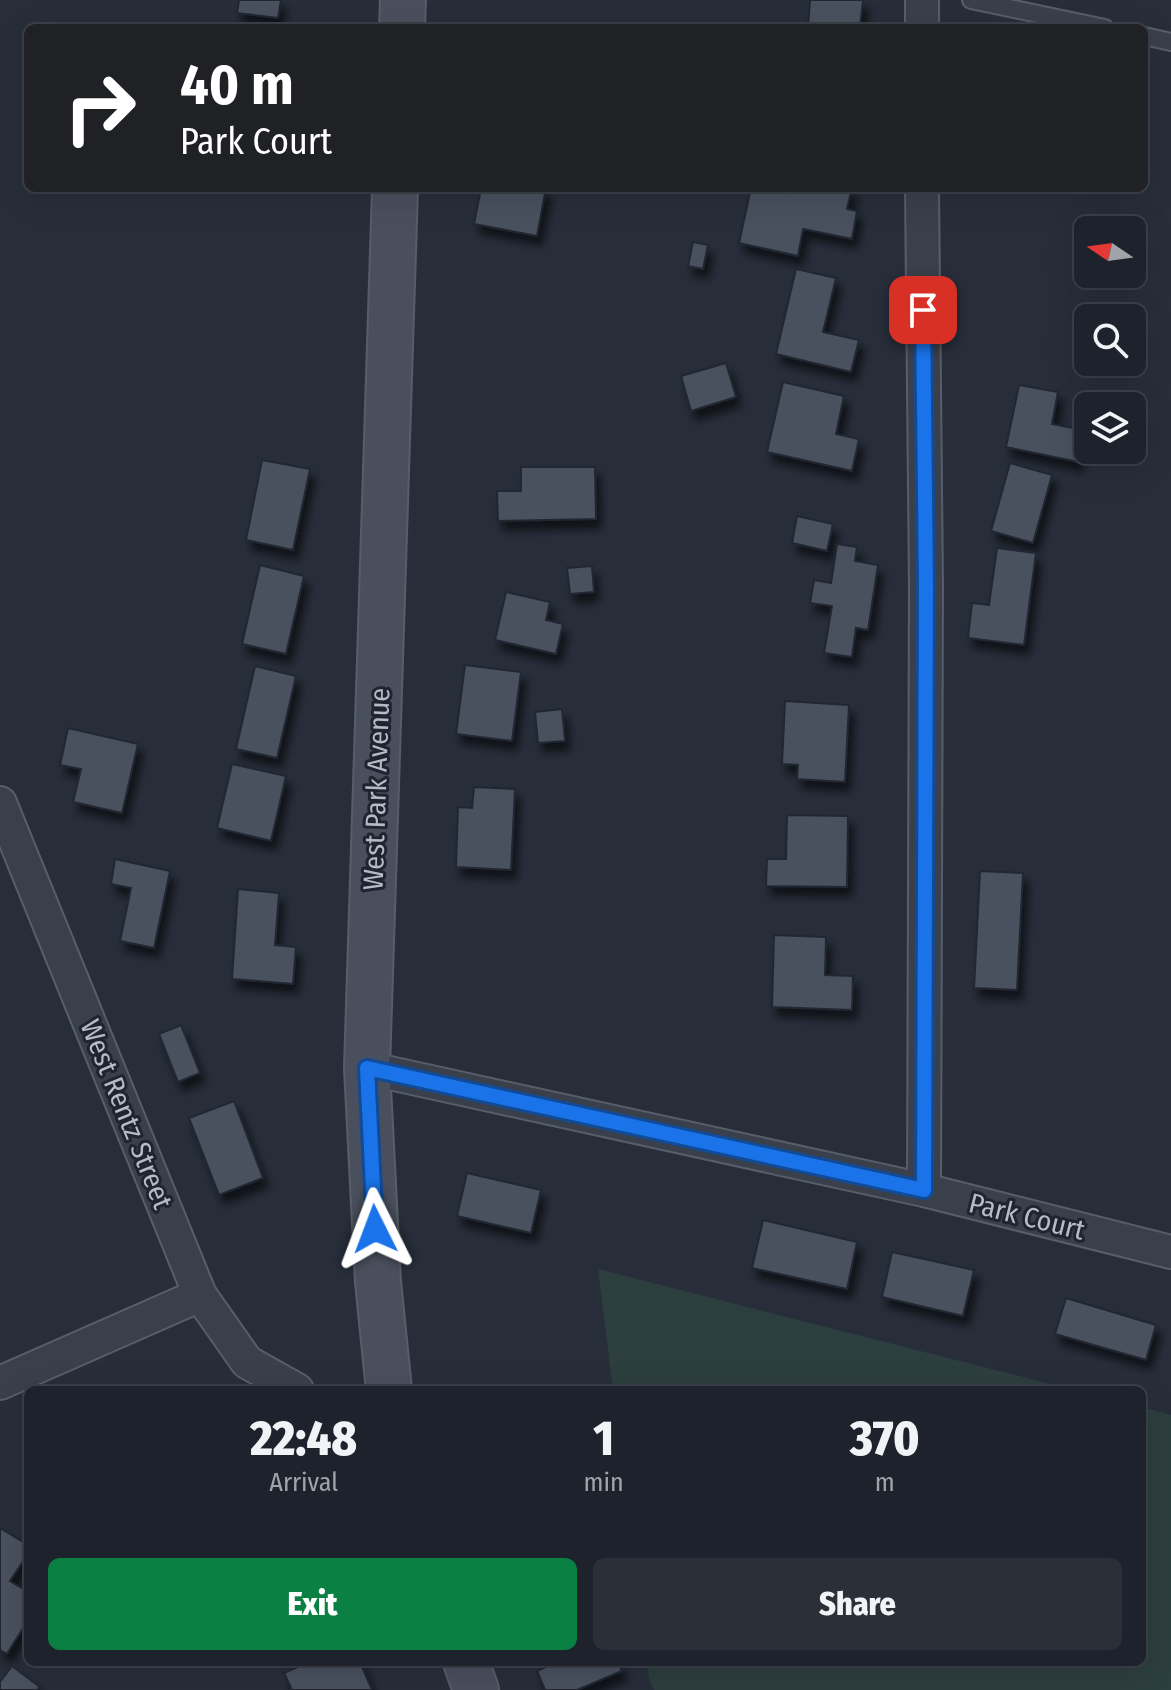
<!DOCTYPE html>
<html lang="en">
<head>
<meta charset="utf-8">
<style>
  :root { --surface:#1d222c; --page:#2a2f38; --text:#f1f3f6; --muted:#a0a4a9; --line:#3b3f48; --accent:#0b8043 }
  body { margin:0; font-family:"Fira Sans Condensed",sans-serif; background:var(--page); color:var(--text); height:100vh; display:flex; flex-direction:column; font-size:30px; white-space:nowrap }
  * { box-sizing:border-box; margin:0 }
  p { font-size:26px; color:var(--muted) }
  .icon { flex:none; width:44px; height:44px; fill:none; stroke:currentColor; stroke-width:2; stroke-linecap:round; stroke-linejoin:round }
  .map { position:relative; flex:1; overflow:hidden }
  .panel { position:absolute; left:24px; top:1386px; width:1122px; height:280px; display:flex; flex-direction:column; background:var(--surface); border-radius:12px; box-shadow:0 8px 32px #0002,0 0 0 2px var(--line) }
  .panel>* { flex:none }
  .hud { position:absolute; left:24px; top:24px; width:1124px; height:168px; border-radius:12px; box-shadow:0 8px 32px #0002,0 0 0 2px var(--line); background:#202124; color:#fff; overflow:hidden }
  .needle { width:52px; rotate:283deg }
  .controls { position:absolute; left:1074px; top:216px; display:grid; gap:16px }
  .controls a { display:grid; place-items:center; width:72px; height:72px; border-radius:12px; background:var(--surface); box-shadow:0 8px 32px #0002,0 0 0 2px var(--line); font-size:40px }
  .pin { position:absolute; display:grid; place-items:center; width:68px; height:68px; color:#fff; margin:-34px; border-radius:16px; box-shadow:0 4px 12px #0006 }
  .me { position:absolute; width:88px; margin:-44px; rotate:357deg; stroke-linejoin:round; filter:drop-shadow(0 0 6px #0008) }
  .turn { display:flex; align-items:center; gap:28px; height:168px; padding:0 24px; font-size:36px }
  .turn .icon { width:104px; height:104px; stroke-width:2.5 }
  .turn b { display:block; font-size:56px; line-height:68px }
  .eta { display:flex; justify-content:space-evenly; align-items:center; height:136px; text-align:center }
  .eta b { font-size:48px; font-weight:800; line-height:56px }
  .button { display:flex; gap:16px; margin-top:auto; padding:16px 24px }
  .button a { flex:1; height:92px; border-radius:12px; background:var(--accent); color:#fff; font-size:32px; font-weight:800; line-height:92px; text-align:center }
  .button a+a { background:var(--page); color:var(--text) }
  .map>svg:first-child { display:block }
</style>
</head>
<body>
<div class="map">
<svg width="1171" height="1690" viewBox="0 0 1171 1690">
  <defs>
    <filter id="shadow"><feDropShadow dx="5" dy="9" stdDeviation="4" flood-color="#0009"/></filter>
  </defs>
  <rect width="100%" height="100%" fill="#272e3a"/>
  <!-- green -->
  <g fill="#2d3e3f">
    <polygon points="598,1269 1074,1390 613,1390"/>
    <polygon points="1142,1407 1171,1415 1171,1690 654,1690 649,1679 647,1662 1142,1662"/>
  </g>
  <!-- building -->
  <g fill="#48515e" stroke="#212732" stroke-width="2" filter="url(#shadow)">
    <polygon points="239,0 281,0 278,18 237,13"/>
    <polygon points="810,0 863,0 860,28 808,28"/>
    <polygon points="481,188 546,188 537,236 474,224"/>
    <polygon points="751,188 785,193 786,188 852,188 847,209 857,211 852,239 803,229 798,256 739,243"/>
    <polygon points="693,242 708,245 703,269 688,266"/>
    <polygon points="796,269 836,278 823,332 859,340 851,372 776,354"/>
    <polygon points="726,363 736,397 691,411 681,376"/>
    <polygon points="783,382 844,396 836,434 859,439 852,471 767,452"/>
    <polygon points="1019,385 1058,392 1052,424 1084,430 1078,462 1006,447"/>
    <polygon points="262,460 310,469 293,550 246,540"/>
    <polygon points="1010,463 1052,475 1033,543 991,531"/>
    <polygon points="521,467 595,467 596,519 498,521 497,491 521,491"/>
    <polygon points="797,516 833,524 827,551 792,543"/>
    <polygon points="837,544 857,547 855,561 878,565 868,630 856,628 852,657 824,653 832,606 810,603 814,580 831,583"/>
    <polygon points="997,548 1036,553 1024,645 968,638 972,603 989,605"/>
    <polygon points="260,565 304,576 286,654 242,644"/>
    <polygon points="592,566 594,592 570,594 567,568"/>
    <polygon points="506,592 550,602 546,620 563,624 556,654 495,640"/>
    <polygon points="465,665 521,672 512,741 456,734"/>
    <polygon points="255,666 296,676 277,758 236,749"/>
    <polygon points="785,701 849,705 845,782 797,779 798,765 782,764"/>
    <polygon points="562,709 565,741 538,743 535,712"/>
    <polygon points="68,728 138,744 122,813 73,802 81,769 60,765"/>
    <polygon points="232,764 286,776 271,841 217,828"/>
    <polygon points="474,787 515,789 511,870 456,867 458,807 472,808"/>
    <polygon points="787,815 848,816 847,887 766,886 767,859 786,859"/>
    <polygon points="115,859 170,871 154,948 120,941 131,888 111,884"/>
    <polygon points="980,871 1023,873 1017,990 974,988"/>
    <polygon points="238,889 279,893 275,945 296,947 293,984 232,979"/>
    <polygon points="774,935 826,937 825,975 853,976 852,1010 772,1007"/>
    <polygon points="181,1025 200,1073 178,1082 159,1034"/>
    <polygon points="234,1101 263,1178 219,1195 189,1118"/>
    <polygon points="467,1173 541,1190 531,1233 457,1216"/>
    <polygon points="763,1220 857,1242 847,1289 752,1268"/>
    <polygon points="892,1252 974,1270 963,1316 882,1297"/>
    <polygon points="1066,1298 1156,1325 1146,1360 1055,1334"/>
    <polygon points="0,1528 28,1545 28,1554 10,1581 28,1592 28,1620 7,1654 0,1650"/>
    <polygon points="309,1662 360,1662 372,1690 292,1690 284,1673"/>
    <polygon points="557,1662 618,1662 622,1671 577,1690 545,1690 537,1671"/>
    <polygon points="12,1666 40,1687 37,1690 0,1690 0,1682"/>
  </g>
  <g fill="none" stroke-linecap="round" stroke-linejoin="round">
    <!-- lane casing -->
    <g stroke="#585e69" stroke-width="20">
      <g id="lane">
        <polyline points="971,0 1105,28"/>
        <polyline points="1144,36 1171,42"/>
      </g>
    </g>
    <!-- street casing -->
    <g stroke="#585e69" stroke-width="36">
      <g id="street">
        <polyline points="922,28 922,0"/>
        <polyline points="922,188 926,586 924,1190"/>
        <polyline points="0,803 200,1295 247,1362 297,1390"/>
        <polyline points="367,1068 924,1190 1171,1252"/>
        <polyline points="0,1383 200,1295"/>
      </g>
    </g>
    <!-- secondary casing -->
    <g stroke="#585e69" stroke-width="48">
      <g id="secondary">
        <polyline points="402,28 403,0"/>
        <polyline points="389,1390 378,1282 367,1068 395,188"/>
        <polyline points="466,1662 476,1690"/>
      </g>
    </g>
    <!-- lane -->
    <use href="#lane" stroke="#3a404b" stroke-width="16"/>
    <!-- street -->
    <use href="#street" stroke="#3a404b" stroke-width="32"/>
    <!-- secondary -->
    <use href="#secondary" stroke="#494f5d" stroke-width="44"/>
  </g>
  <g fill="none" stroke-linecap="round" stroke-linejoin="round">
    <!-- route casing -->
    <g stroke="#114b97" stroke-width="20">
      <polyline id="route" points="375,1229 367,1068 924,1190 926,586 923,310"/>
    </g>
    <!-- route -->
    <use href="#route" stroke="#1a73e8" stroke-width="14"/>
  </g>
  <g text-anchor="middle" stroke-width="6" stroke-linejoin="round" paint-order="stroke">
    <!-- street labels -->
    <g font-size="28" fill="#b6bbc6" stroke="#1f2530">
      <text transform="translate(376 789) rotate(-88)" y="10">West Park Avenue</text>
      <text transform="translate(127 1114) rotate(68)" y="10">West Rentz Street</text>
      <text transform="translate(1027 1216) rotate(14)" y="10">Park Court</text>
    </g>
  </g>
</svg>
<div class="controls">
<a><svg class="needle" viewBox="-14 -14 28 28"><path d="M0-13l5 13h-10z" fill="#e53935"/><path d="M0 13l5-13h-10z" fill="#a0a4a9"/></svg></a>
<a><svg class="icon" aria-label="search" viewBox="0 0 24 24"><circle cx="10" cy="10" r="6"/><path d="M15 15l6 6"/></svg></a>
<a><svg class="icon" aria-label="layers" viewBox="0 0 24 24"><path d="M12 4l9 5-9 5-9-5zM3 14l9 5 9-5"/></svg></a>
</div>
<div class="pin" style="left:923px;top:310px;background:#d93025"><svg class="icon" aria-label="arrive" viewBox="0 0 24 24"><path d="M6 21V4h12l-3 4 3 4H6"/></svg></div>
<svg class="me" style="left:375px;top:1229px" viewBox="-20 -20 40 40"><path d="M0-17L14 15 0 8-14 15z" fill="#1a73e8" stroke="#fff" stroke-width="4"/></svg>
<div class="hud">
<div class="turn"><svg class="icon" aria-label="right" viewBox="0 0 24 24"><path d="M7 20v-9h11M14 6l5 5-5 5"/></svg><div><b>40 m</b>Park Court</div></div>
</div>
<section class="panel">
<div class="eta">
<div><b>22:48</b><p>Arrival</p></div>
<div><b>1</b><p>min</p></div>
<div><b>370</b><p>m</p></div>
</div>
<div class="button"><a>Exit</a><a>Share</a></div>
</section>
</div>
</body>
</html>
